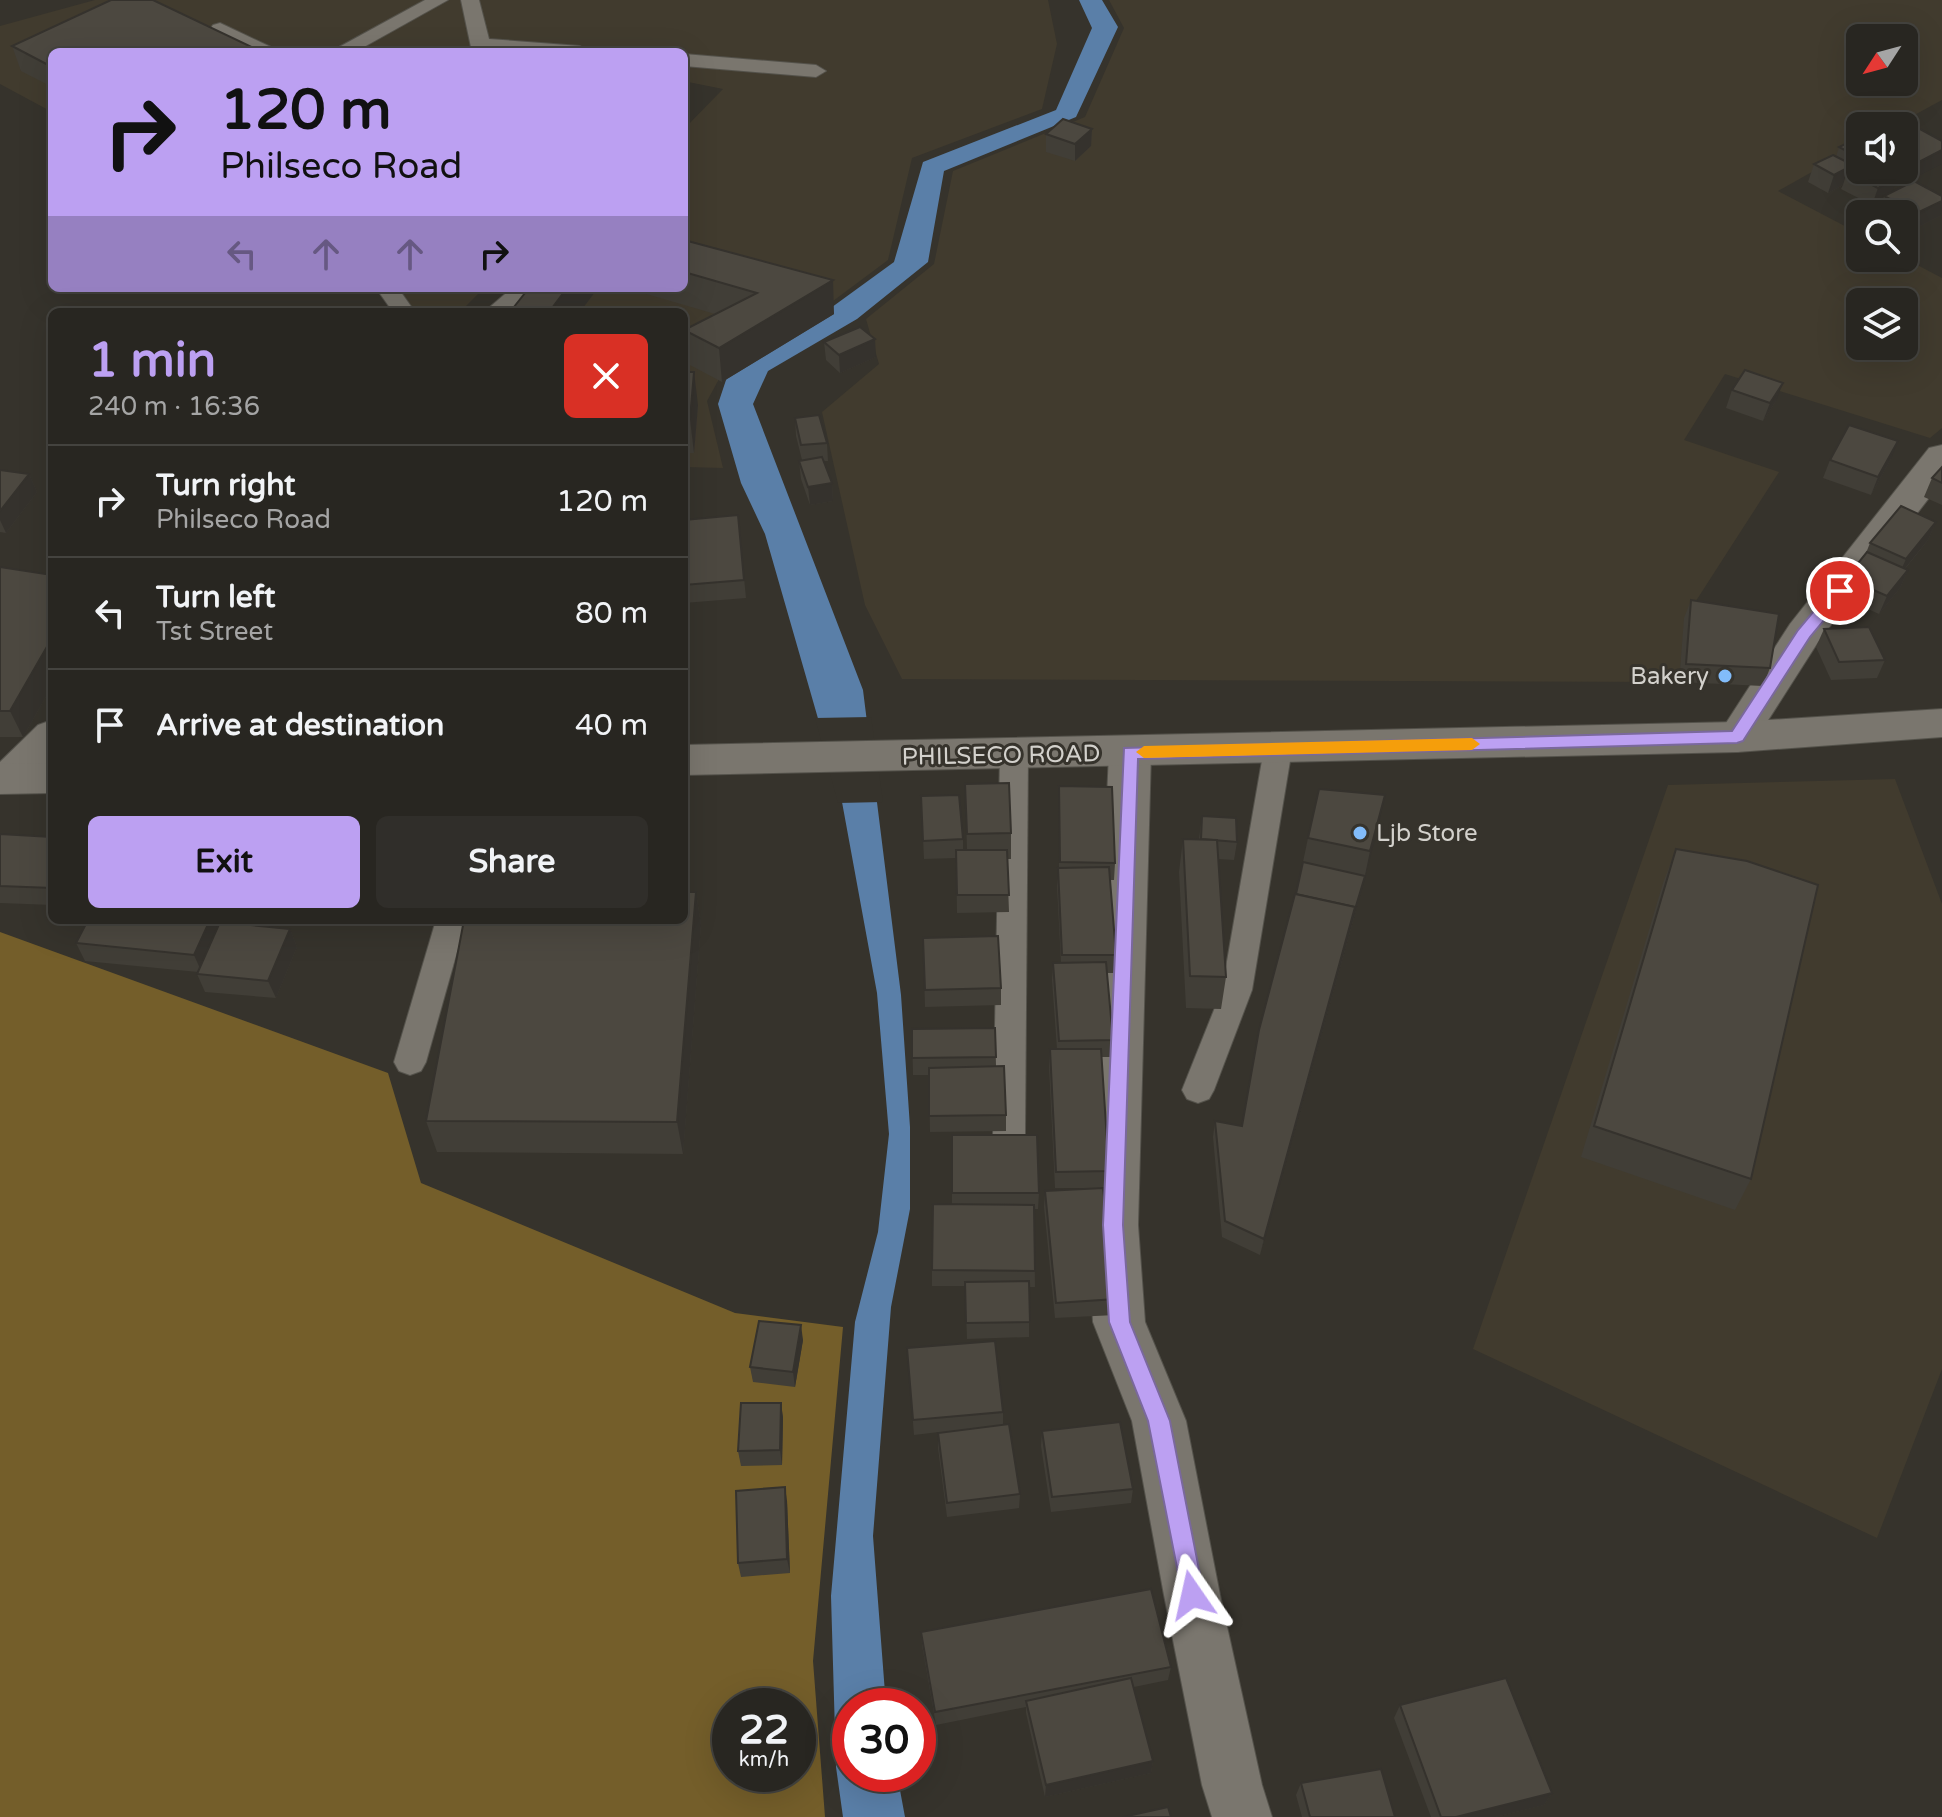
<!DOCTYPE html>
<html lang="en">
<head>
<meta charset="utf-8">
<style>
  :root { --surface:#282621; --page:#302e2a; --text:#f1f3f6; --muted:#a5a5a5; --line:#44433f; --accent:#bca0f2 }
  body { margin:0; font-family:"Varela Round",sans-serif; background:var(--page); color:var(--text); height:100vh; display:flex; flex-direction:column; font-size:30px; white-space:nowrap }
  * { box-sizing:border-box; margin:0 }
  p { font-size:26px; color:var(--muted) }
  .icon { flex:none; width:44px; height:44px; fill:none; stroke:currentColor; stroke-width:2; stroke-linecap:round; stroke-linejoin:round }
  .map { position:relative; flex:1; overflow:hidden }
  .drawer { position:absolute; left:48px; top:308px; width:640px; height:616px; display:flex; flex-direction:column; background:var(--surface); border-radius:12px; box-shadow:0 8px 32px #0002,0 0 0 2px var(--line) }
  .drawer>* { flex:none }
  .top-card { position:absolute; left:48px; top:48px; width:640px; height:244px; border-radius:12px; box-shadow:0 8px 32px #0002,0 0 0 2px var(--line); background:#bca0f2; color:#111; overflow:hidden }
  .needle { width:52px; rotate:234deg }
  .fabs { position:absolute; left:1846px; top:24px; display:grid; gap:16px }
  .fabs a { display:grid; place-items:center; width:72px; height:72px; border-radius:12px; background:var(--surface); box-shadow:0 8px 32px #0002,0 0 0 2px var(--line); font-size:40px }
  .speed { position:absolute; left:712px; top:1688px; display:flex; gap:16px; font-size:40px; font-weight:700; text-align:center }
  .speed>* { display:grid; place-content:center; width:104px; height:104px; border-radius:50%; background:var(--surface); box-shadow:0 8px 32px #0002,0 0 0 2px var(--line); line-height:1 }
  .speed small { font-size:20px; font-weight:400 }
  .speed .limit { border:12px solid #d22; background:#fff; color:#111 }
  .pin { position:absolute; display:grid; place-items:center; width:68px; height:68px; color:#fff; margin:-34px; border:4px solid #fff; border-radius:50%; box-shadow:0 2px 8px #0007 }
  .me { position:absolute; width:88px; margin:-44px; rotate:349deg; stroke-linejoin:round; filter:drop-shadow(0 0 6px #0008) }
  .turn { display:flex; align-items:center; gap:28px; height:168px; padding:0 40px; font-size:36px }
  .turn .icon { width:104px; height:104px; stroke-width:2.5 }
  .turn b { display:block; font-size:56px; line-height:68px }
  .lanes { display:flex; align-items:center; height:76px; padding:0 40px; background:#0003; justify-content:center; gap:40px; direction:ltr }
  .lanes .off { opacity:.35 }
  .round { display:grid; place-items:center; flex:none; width:84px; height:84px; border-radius:12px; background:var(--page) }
  .headline { display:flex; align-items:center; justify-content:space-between; height:136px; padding:0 40px }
  h1 { font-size:48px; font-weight:800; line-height:60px; color:var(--accent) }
  .primary-button { display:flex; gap:16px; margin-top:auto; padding:16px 40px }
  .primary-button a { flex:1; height:92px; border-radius:12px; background:var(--accent); color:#111; font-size:32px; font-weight:800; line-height:92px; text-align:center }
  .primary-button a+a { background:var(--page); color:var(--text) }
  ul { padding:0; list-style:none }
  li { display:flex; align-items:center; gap:24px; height:112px; padding:0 40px; border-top:2px solid var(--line) }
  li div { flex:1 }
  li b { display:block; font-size:30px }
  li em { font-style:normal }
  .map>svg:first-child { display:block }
</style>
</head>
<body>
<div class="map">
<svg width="1942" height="1817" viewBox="0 0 1942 1817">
  <rect width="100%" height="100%" fill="#36332c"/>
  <!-- built -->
  <g fill="#413b2e" fill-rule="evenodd">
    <polygon points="95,0 1048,0 1057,44 1042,109 912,158 888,260 829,304 724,370 707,401 723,468 684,467 684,312 506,312 530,288 684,288 684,129 723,89 688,82 684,86 684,52 52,52 52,112 0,84 0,26"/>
    <path d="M1109,0H1942V100L1894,126H1860V145L1778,191L1860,234V258H1904L1942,278V428L1930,438L1725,374L1684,440L1779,472L1685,618L1679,682L902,679L865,605L822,412L879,364L866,319L934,264L953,171L1085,117L1124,28ZM1860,38H1904V82H1860ZM1860,302H1904V346H1860Z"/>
    <polygon points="378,288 484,288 460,312 423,312"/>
    <polygon points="1895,779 1942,904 1942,1369 1877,1538 1473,1349 1668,785"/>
  </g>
  <!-- forest -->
  <path fill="#745e2a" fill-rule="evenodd" d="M0,932L388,1073L421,1183L735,1313L843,1327L813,1661L825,1817H0ZM730,1706H798V1774H730Z"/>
  <!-- water -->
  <polygon fill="#5a7fa8" points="1079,0 1102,0 1118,27 1076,117 944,171 928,262 857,319 768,371 753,404 863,690 901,995 910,1127 910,1209 891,1307 873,1536 886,1706 850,1706 850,1774 897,1774 905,1817 843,1817 836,1767 831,1596 855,1322 878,1232 889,1134 877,993 842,802 765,534 741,483 718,404 731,365 828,310 894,262 923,162 1056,110 1092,28"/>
  <!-- pier -->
  <polygon fill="#36332c" points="871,717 883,802 838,803 815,718"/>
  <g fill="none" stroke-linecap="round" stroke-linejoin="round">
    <!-- service casing -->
    <g stroke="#54524b" stroke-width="2">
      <g id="service">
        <polygon points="425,0 448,0 355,52 330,52"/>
        <polygon points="461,0 479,0 489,39 580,46 590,52 472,52"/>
        <polygon points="220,23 273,48 276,52 251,52 213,33 210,29 213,25"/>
        <polygon points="684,54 816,65 826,71 816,77 684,66"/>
        <polygon points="376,288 398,288 415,312 393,312"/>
        <polygon points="1278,739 1288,742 1292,749 1252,990 1214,1090 1209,1099 1198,1103 1187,1099 1182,1090 1222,990 1264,749 1268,742"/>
        <polygon points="1014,744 1024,747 1028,754 1025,1136 1021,1146 1009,1150 997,1146 993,1136 1000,754 1004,747"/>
        <polygon points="436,920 466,920 426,1062 421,1071 410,1075 399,1071 394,1062"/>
      </g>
    </g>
    <!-- minor casing -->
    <g stroke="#54524b" stroke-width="2">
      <g id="minor">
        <polygon points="512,288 549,288 522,312 484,312"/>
        <polygon points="1942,445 1942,481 1818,642 1751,747 1737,752 1723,747 1717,737 1790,624 1929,448"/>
        <path d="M52,720V760C38,774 22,798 0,792V762L38,725Z"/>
        <polygon points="1130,738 1145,743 1151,753 1138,1225 1145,1322 1186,1421 1220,1595 1262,1785 1272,1817 1212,1817 1202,1785 1164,1595 1132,1421 1093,1322 1088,1225 1109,753 1115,743"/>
      </g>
    </g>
    <!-- tertiary casing -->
    <g stroke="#54524b" stroke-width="2">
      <g id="tertiary">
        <polygon points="1942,709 1942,737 1737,752 684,775 684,745 1737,722"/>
        <polygon points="52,763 52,793 0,794 0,764"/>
      </g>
    </g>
    <!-- service -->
    <use href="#service" fill="#7a766e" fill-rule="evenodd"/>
    <!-- minor -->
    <use href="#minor" fill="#7a766e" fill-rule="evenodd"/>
    <!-- tertiary -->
    <use href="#tertiary" fill="#7a766e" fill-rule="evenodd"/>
  </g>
  <!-- wall -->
  <g fill="#413e37">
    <polygon points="12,46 52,52 52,87 21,71"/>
    <polygon points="1092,129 1091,146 1075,161 1046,152 1046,134"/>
    <polygon points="1860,137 1860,170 1892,192 1940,216 1910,231 1904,228 1904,214 1878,213 1883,200 1872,205 1841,189 1843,185 1828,193 1808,182 1814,164 1836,157 1839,147"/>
    <polygon points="1904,138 1942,141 1912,179 1894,170 1904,170"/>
    <polygon points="684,240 834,314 722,382 688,364 684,332 684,330 715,314 626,288 684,288"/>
    <polygon points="824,342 876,357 840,373 826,360"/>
    <polygon points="684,372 698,405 694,453 684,453"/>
    <polygon points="1732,390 1776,401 1763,421 1726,408"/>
    <polygon points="795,418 827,443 828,461 823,461 832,483 833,501 810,505 801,479 799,461 802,460 796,436"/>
    <polygon points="1891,459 1871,495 1823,478 1830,460"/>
    <polygon points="1942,467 1942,505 1924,497 1932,478"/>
    <polygon points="0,470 29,474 37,492 6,533 0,532"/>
    <polygon points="738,515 746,598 684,603 684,520"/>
    <polygon points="1936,522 1928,540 1905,569 1908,570 1900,588 1879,614 1839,596 1846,578 1866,553 1870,543"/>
    <polygon points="0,567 52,575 52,686 23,737 0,737"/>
    <polygon points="1691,600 1770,668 1763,686 1679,682 1684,618"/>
    <polygon points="1824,629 1885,660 1877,678 1831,680 1816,647"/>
    <polygon points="965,784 1011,833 1011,859 1007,859 1009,912 957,913 956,858 924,859 921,796 963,839 963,850 967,850"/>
    <polygon points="1059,786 1115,863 1114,880 1110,880 1116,955 1114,973 1107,973 1113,1040 1111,1057 1101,1057 1109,1171 1107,1188 1055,1188 1049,1066 1050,1049 1057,1049 1052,980 1053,963 1061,963 1057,886 1059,868"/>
    <polygon points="1385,795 1363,885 1260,1255 1222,1237 1213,1137 1215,1121 1242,1126 1303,862 1308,838"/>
    <polygon points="1202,816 1237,842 1234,860 1218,859 1226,977 1221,1009 1186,1008 1179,872 1183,839 1199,839"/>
    <polygon points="0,834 52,837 52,905 0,903"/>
    <polygon points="1676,849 1751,1179 1735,1210 1581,1157 1663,883"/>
    <polygon points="696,892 701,925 683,1154 437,1152 426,1121"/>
    <polygon points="88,920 226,920 224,923 290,929 297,947 276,998 205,992 197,974 198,972 85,961 76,943"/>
    <polygon points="923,938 1001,988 1001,1005 925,1007"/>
    <polygon points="995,1028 996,1066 1006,1115 1006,1131 930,1132 929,1075 913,1075 912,1029"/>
    <polygon points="952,1135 1039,1193 1038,1209 1034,1209 1035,1287 1029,1287 1029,1337 967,1339 965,1286 932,1286 932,1270 952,1204"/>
    <polygon points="1045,1191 1116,1299 1115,1315 1055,1318 1044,1207"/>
    <polygon points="803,1340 795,1387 753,1382 750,1367"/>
    <polygon points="907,1348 1003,1412 1003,1425 1020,1494 1019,1508 947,1517 938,1448 938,1433 939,1432 914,1435"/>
    <polygon points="781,1403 783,1418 782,1465 741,1466 738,1451"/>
    <polygon points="1042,1431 1133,1489 1131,1503 1051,1512 1041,1446"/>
    <polygon points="787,1501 790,1573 741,1577 738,1563"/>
    <polygon points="921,1632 1171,1667 1168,1680 1134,1687 1153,1761 1151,1773 1045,1797 1026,1713 1026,1707 936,1725 922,1645"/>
    <polygon points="1400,1705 1552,1793 1544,1805 1495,1817 1431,1817 1394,1718"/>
    <polygon points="1301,1783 1395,1817 1302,1817 1296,1795"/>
  </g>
  <!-- shaded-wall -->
  <g fill="#35322d">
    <polygon points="1092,129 1091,146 1075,161 1075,144"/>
    <polygon points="1942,150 1942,164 1912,179 1919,162"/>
    <polygon points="1853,165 1850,173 1847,172 1843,185 1828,193 1834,175"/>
    <polygon points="1897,178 1891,196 1884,196 1883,200 1872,205 1878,188"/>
    <polygon points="1942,201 1942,210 1940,216 1910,231 1917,213"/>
    <polygon points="833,280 834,314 722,382 719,348"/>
    <polygon points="567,288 598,288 580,312 549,312"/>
    <polygon points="875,339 876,357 840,373 839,355"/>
    <polygon points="694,372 698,405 694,453 690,419"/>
    <polygon points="1783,383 1776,401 1763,421 1770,403"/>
    <polygon points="1898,441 1891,459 1871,495 1878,477"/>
    <polygon points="29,474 37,492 6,533 0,520 0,511"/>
    <polygon points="832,483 833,501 810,505 808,487"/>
    <polygon points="1936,522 1928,540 1898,577 1906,559"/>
    <polygon points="1908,570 1900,588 1879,614 1887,596"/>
    <polygon points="52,638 52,672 49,671 52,678 52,686 23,737 10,711"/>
    <polygon points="1385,795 1378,828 1363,885 1370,851"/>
    <polygon points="1365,876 1363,885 1260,1255 1264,1239 1355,907"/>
    <polygon points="696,892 701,925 683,1154 677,1122"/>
    <polygon points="210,920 226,920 202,973 194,955"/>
    <polygon points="290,929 297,947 276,998 268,981"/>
    <polygon points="801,1325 803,1340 795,1387 793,1372"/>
    <polygon points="781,1403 783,1418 782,1465 780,1450"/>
    <polygon points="785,1487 787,1501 790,1573 787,1559"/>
    <polygon points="1153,1761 1151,1773 1045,1797 1046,1785"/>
    <polygon points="1552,1793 1544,1805 1495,1817 1456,1817"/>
  </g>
  <!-- building -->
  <g fill="#4c4840" stroke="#35322d" stroke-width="2">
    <polygon points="111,0 153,0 262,52 52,52 52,67 12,46"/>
    <polygon points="1063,119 1092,129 1075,144 1046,134"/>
    <polygon points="1920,129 1942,141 1942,150 1919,162 1904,154 1904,138"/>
    <polygon points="1860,137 1860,158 1839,147"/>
    <polygon points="1833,155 1853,165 1834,175 1814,164"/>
    <polygon points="1860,165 1860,170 1882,170 1897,178 1878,188 1847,172"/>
    <polygon points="1914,181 1942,196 1942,201 1917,213 1884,196"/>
    <polygon points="684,240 833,280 719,348 684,330 757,293 684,272"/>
    <polygon points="529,288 567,288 549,312 510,312"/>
    <polygon points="860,327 875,339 839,355 824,342"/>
    <polygon points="1745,370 1783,383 1770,403 1732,390"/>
    <polygon points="684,372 694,372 690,419 684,419"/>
    <polygon points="819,415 827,443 801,445 795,418"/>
    <polygon points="1849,425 1898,441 1878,477 1830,460"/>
    <polygon points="822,457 832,483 808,487 799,461"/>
    <polygon points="1942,467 1942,483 1932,478"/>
    <polygon points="0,470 29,474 0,511"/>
    <polygon points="1901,506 1936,522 1906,559 1870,543"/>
    <polygon points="738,515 744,580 684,585 684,520"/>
    <polygon points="1867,552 1908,570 1887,596 1846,578"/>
    <polygon points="0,567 52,575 52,638 10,711 0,711"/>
    <polygon points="1691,600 1779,614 1770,668 1686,664"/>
    <polygon points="1869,627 1885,660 1839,662 1824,629"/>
    <polygon points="1009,783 1011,833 967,834 965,784"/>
    <polygon points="1059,786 1112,787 1115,863 1060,862"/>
    <polygon points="1319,789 1385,795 1370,851 1308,838"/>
    <polygon points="959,795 963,839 923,841 921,796"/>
    <polygon points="1202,816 1236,818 1237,842 1201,839"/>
    <polygon points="0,834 52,837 52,888 0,886"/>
    <polygon points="1183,839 1217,840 1226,977 1190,976"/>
    <polygon points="1676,849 1747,861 1818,885 1751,1179 1594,1126"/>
    <polygon points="956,850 1007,850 1009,895 957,895"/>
    <polygon points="1303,862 1365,876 1353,916 1355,907 1296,894"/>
    <polygon points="1109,867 1116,955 1062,955 1058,868"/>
    <polygon points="684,892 696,892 677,1122 426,1121 464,920 684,920"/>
    <polygon points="1295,894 1355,907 1264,1239 1225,1221 1215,1121 1242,1126 1259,1030"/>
    <polygon points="88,920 210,920 194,955 76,943"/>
    <polygon points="220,922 290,929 268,981 197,974"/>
    <polygon points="998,936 1001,988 925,990 923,938"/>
    <polygon points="1106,962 1113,1040 1059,1041 1053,963"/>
    <polygon points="995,1028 996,1057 912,1058 912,1029"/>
    <polygon points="1050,1049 1101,1049 1109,1171 1056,1172"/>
    <polygon points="1004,1066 1006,1115 929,1116 929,1068"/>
    <polygon points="952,1135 1037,1135 1039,1193 952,1193"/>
    <polygon points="1103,1188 1116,1299 1056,1303 1045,1191"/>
    <polygon points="933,1204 1034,1205 1035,1271 932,1270"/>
    <polygon points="1029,1281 1030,1322 966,1323 965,1282"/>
    <polygon points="759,1321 801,1325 793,1372 750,1367"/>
    <polygon points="995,1341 1003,1412 913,1420 907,1348"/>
    <polygon points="741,1403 781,1403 780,1450 738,1451"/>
    <polygon points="1120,1422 1133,1489 1052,1497 1042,1431"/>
    <polygon points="1009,1424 1020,1494 947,1503 938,1433"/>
    <polygon points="785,1487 787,1559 738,1563 736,1491"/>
    <polygon points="1151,1589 1171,1667 935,1712 921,1632"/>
    <polygon points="1131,1678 1153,1761 1046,1785 1026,1701"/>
    <polygon points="1506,1678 1552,1793 1456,1817 1441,1817 1400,1705"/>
    <polygon points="1381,1769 1395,1817 1310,1817 1301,1783"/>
    <polygon points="1168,1807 1171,1817 1123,1817"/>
  </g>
  <!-- route -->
  <polygon fill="#bca0f2" stroke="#7a689d" stroke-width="2" points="1840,586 1845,587 1845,595 1810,637 1743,741 1737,743 1138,759 1123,1225 1130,1322 1170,1421 1204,1595 1200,1603 1192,1606 1184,1603 1148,1421 1109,1322 1103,1225 1124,748 1732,731 1798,630 1834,587"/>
  <!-- slow -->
  <polygon fill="#f59e0b" points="1472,738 1480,744 1472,750 1144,758 1136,752 1144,746"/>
  <!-- markers -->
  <g fill="#82bcfa" stroke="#36332c" stroke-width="3">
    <circle cx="1725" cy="676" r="8"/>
    <circle cx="1360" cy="833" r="8"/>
  </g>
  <g text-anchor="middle" stroke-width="6" stroke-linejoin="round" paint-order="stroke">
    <!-- poi labels -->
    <g font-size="24" fill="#d3d1cc" stroke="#36332c" text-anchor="end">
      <text x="1709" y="684">Bakery</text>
      <text x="1376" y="841" text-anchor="start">Ljb Store</text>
    </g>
    <!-- street labels -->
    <g font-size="24" fill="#d3d1cc" stroke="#36332c">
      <text transform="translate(1001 755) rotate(-1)" y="8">PHILSECO ROAD</text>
    </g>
  </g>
</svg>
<div class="fabs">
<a><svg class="needle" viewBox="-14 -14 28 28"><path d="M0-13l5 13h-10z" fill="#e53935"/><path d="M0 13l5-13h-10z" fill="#a5a5a5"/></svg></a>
<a><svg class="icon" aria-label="sound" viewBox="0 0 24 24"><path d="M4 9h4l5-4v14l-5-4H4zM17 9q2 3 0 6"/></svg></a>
<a><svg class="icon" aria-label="search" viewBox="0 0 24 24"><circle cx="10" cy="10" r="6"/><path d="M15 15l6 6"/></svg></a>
<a><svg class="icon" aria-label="layers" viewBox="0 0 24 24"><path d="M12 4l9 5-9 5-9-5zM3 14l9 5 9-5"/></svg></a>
</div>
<div class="speed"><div>22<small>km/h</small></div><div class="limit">30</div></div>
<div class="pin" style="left:1840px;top:591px;background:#d93025"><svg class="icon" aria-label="arrive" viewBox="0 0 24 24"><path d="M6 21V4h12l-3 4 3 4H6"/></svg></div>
<svg class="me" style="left:1192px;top:1595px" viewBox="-20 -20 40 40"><path d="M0-17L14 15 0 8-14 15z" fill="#bca0f2" stroke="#fff" stroke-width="4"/></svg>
<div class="top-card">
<div class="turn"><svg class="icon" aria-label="right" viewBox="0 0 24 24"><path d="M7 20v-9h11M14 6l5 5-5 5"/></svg><div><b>120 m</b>Philseco Road</div></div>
<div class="lanes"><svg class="icon off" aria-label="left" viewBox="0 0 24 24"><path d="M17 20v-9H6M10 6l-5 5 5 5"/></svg><svg class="icon off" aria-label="ahead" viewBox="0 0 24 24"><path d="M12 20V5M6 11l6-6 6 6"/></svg><svg class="icon off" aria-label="ahead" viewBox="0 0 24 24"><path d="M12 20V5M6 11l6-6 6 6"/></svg><svg class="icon" aria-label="right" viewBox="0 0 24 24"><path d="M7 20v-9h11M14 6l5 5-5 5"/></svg></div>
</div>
<section class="drawer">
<div class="headline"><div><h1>1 min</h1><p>240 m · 16:36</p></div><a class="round" style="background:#d93025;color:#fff"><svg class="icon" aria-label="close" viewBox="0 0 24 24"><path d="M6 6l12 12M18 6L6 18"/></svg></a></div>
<ul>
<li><svg class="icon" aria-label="right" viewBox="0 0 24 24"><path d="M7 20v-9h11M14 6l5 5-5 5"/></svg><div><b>Turn right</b><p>Philseco Road</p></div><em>120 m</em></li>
<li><svg class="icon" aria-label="left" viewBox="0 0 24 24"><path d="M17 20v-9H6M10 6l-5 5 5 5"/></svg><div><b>Turn left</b><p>Tst Street</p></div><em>80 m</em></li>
<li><svg class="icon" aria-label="arrive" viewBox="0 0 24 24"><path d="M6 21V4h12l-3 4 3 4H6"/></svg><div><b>Arrive at destination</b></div><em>40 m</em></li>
</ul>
<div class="primary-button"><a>Exit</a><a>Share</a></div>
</section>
</div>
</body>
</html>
